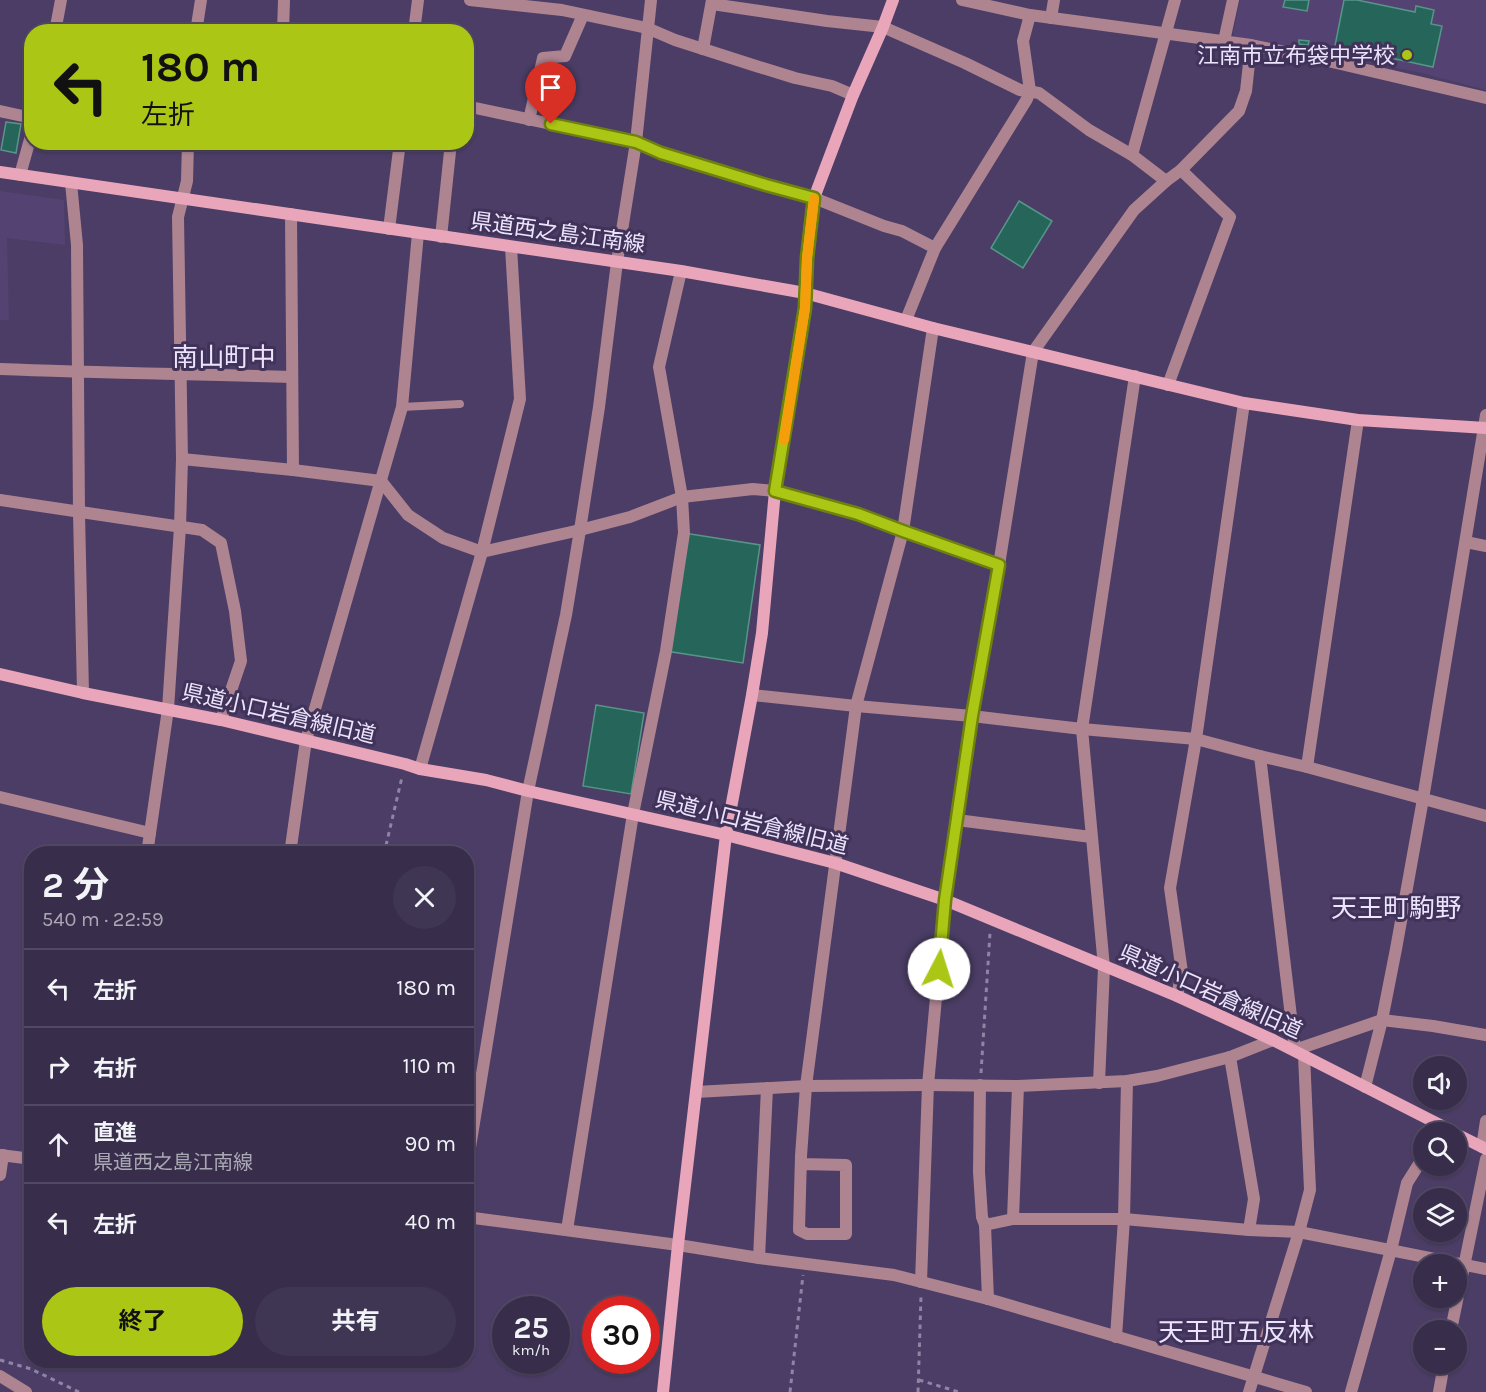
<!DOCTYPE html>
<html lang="ja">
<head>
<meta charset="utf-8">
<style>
  :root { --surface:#382e4c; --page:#3f3653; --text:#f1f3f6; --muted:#aba8b5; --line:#524a64; --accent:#abc614 }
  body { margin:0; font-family:Karla,"Noto Sans JP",sans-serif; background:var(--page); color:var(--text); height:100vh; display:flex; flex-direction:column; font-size:22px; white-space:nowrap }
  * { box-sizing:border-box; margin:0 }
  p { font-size:20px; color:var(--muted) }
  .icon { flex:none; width:33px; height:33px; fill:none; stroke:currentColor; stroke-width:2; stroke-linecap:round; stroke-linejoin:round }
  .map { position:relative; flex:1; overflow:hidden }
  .side { position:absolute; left:24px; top:846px; width:450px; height:522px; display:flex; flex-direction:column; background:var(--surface); border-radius:24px; box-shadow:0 2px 4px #0004,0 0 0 2px var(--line) }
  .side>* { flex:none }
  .banner { position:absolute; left:24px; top:24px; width:450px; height:126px; border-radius:24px; box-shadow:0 2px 4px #0004,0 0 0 2px var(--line); background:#abc614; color:#111; overflow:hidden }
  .fabs { position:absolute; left:1413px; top:1056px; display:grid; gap:12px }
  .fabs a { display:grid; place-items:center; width:54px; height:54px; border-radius:50%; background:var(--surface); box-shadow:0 2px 4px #0004,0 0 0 2px var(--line); font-size:30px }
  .speed { position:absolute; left:492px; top:1296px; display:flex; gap:12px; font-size:30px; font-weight:700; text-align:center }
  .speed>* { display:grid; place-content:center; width:78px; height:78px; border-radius:50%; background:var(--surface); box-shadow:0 2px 4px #0004,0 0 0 2px var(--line); line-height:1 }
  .speed small { font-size:15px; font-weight:400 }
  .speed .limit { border:9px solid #d22; background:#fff; color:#111 }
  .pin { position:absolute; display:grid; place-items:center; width:51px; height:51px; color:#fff; margin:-62px -26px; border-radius:50% 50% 50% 0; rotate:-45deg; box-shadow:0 0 6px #0007 }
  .pin .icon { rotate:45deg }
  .me { position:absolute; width:66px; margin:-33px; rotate:5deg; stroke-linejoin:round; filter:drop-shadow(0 0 4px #0008) }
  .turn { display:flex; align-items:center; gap:21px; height:126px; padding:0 18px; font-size:27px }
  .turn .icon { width:78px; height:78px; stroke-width:2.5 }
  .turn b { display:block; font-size:42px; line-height:51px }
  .round { display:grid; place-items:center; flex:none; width:63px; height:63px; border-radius:32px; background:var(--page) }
  .summary { display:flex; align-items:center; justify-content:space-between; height:102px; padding:0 18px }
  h1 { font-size:36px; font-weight:700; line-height:45px }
  .primary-button { display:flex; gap:12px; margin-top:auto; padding:12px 18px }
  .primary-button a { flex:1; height:69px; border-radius:36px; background:var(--accent); color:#111; font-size:24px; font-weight:700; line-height:69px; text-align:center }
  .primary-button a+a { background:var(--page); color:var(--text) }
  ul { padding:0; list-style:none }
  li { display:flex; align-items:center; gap:18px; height:78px; padding:0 18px; border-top:2px solid var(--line) }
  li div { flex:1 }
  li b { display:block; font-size:22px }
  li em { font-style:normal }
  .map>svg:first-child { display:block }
</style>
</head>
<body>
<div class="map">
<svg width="1486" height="1392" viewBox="0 0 1486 1392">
  <rect width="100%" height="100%" fill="#4b3d65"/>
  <!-- built -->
  <g fill="#544372">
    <polygon points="1240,0 1486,0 1486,90 1418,72 1236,38 1233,33"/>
    <polygon points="0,191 64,200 65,245 7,238 9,320 0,320"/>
  </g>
  <!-- building -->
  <g fill="#25655a" stroke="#579588" stroke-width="1.5">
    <polygon points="1285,0 1309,0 1307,11 1283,7"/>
    <polygon points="1344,0 1357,0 1415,12 1416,6 1434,10 1431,24 1442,26 1433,67 1335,46"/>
    <polygon points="1299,40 1309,41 1308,45 1299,44"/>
    <polygon points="6,122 21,124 16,153 1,150"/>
    <polygon points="1019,201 1052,221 1023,268 991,248"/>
    <polygon points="684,533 760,545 743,663 666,651"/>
    <polygon points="596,705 644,713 631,794 583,786"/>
  </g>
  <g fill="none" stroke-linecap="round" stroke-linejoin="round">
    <!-- path -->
    <g stroke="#8f84a5" stroke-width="3" stroke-dasharray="4.5 4.5" stroke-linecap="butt">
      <polyline points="384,854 402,777"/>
      <polyline points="981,1073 990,933"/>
      <polyline points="0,1360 31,1369 79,1392"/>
      <polyline points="919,1380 959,1392"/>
      <polyline points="790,1392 803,1275"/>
      <polyline points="918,1392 921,1296"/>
    </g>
    <!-- lane -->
    <polyline stroke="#ae8491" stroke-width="8" points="402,407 460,404"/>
    <!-- street -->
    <g stroke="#ae8491" stroke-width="12">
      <polyline points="470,0 562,10 647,28 675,40 756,66 795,78 832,86 853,95"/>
      <polyline points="962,0 1030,15 1251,45 1328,61 1486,98"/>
      <polyline points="712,4 827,21 883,27 965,63 1020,90 1039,93 1089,130 1132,155 1166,181"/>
      <polyline points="1051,18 1054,0"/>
      <polyline points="55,32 61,0"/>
      <polyline points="196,32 201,0"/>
      <polyline points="283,32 284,0"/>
      <polyline points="414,32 418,0"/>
      <polyline points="1224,41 1233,0"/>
      <polyline points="703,49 712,0"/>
      <polyline points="466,106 636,142 661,153 766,185 814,198 884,226 902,231 935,248"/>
      <polyline points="0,111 32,118"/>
      <polyline points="529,120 543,58 565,56 583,15"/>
      <polyline points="1132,155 1175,0"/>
      <polyline points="20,175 32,132"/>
      <polyline points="71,183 77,245 79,513 83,693"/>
      <polyline points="291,214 293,470"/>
      <polyline points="389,229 400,142"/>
      <polyline points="441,237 451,142"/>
      <polyline points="906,320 935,248 1027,99 1030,91 1023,41 1030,15"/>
      <path d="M0,369C97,373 195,374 292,377"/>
      <polyline points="1168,385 1230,217 1181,170"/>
      <polyline points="182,459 293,470 381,481 408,515 443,538 482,552 580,530 630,517 682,497 753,489 775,491 858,514 903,531 999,565"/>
      <polyline points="0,500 202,530 221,543 235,611 241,661 221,720"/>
      <polyline points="1466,542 1486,546"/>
      <polyline points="752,695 856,706 972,716 1082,729 1196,739 1260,756 1307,767 1486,816"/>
      <polyline points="1260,756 1295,1050 1382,1020 1433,1026 1486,1035"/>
      <polyline points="1307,767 1358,420"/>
      <polyline points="420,769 482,552 520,399 511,247"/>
      <polyline points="0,797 150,833"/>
      <polyline points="957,820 1091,837"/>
      <polyline points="147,854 168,709 180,527 182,459 178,217 187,181 188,142"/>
      <polyline points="290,854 306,740 402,407 418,233"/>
      <polyline points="1177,996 1182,972 1170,888 1196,739 1244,403"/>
      <polyline points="1230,1057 1254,1199 1249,1230"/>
      <polyline points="1099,1083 1104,967 1082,729 1135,376"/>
      <polyline points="980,1085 979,1172 982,1217 985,1225 988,1299"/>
      <polyline points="1365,1087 1382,1020 1396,949 1423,799 1486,415"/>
      <polyline points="696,1092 806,1086 928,1085 1018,1086 1127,1081 1157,1076 1230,1057 1273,1040"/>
      <polyline points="1482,1147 1486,1121"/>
      <polyline points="0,1155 32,1159"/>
      <polyline points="801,1164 846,1165 846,1234 807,1234 799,1230 801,1156 806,1086 856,706 903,531 933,328"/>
      <polyline points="466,1172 528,791 566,615 580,530 599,407 617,262 636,142 651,0"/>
      <polyline points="0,1175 3,1155"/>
      <polyline points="466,1217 678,1245 759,1258 894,1275 988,1299 1306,1392"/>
      <polyline points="1013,1219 1018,1086"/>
      <polyline points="985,1225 1013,1219 1124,1219 1249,1230 1299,1232 1486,1269"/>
      <polyline points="567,1230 633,814 666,651 684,533 682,497 659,367 681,271"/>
      <polyline points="759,1258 767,1088"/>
      <polyline points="921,1282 928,1085 945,900 972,716 999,565 1033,352 1134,210 1166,181 1181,170 1239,111 1246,91 1251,45"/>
      <polyline points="1451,1330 1486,1159"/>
      <polyline points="1116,1337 1124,1219 1127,1081"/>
      <polyline points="0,1376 26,1392"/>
      <polyline points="1249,1392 1299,1232 1310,1190 1304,1055"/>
      <polyline points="1351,1392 1391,1250 1407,1183 1424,1156"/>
      <polyline points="1439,1392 1444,1364"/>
    </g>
    <!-- secondary -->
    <g stroke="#e9a6ba" stroke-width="12">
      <polyline points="0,172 681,271 805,293 933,328 1244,403 1358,420 1486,428"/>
      <polyline points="0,674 83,693 221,720 405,764 420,769 486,780 528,791 726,835 835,863 945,900 1177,996 1273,1040 1454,1132"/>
      <polyline points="1456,1134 1486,1149"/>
      <polyline points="663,1392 678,1245 726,835 752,695 762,633 775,491 805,308 807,258 814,198 853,95 883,27 893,0"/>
    </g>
  </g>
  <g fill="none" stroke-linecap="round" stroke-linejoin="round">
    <!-- route casing -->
    <g stroke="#6f810d" stroke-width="15">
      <polyline id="route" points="551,124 636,142 661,153 766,185 814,198 807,258 805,308 775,491 858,514 903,531 999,565 972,716 945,900 939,969"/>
    </g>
    <!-- route -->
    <use href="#route" stroke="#abc614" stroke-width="10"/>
    <!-- slow -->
    <polyline stroke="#f59e0b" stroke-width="10" points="784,440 805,308 807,258 814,199"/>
  </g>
  <!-- markers -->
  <circle fill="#abc614" stroke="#403259" stroke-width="2" cx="1407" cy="55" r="6"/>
  <g text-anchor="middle" stroke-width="6" stroke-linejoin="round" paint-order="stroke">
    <!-- poi labels -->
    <g font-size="22" fill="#ece4fd" stroke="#403259" text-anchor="end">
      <text x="1395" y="63">江南市立布袋中学校</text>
    </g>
    <!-- street labels -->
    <g font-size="22" fill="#ece4fd" stroke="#403259">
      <text transform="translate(558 232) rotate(8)" y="8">県道西之島江南線</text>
      <text transform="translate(279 713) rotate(13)" y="8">県道小口岩倉線旧道</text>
      <text transform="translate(752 822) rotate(14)" y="8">県道小口岩倉線旧道</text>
      <text transform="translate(1211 991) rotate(24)" y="8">県道小口岩倉線旧道</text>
    </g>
    <!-- quarter labels -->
    <g font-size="26" fill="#ece4fd" stroke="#403259">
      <text x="224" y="366">南山町中</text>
      <text x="1396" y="917">天王町駒野</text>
      <text x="1236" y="1341">天王町五反林</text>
    </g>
  </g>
</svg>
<div class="fabs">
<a><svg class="icon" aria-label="sound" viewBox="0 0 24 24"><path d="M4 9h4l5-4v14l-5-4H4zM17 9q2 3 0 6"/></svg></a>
<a><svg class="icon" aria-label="search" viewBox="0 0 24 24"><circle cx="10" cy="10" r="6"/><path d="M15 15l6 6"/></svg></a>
<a><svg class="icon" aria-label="layers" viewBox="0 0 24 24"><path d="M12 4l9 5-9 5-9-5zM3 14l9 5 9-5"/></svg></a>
<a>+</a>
<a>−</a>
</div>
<div class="speed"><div>25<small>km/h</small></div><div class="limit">30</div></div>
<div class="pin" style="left:551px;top:124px;background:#d93025"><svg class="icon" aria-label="arrive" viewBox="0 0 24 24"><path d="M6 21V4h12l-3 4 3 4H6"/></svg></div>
<svg class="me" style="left:939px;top:969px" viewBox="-20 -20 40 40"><circle r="19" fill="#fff"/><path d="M0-13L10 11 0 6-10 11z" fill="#abc614"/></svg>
<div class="banner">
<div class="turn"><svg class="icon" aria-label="left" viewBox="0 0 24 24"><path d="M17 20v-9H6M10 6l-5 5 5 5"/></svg><div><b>180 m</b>左折</div></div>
</div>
<section class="side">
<div class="summary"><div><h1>2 分</h1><p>540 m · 22:59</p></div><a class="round"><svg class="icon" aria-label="close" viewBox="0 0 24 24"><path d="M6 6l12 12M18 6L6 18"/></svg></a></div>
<ul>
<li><svg class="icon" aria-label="left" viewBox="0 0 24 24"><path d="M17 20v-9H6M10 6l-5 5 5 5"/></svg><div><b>左折</b></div><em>180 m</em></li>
<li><svg class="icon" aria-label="right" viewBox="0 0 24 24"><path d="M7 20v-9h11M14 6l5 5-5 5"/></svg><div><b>右折</b></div><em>110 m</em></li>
<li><svg class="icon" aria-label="ahead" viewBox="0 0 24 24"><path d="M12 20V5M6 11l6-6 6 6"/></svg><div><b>直進</b><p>県道西之島江南線</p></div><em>90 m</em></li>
<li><svg class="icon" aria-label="left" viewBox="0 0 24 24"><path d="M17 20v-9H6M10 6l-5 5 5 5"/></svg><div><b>左折</b></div><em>40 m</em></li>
</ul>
<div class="primary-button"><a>終了</a><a>共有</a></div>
</section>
</div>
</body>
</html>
